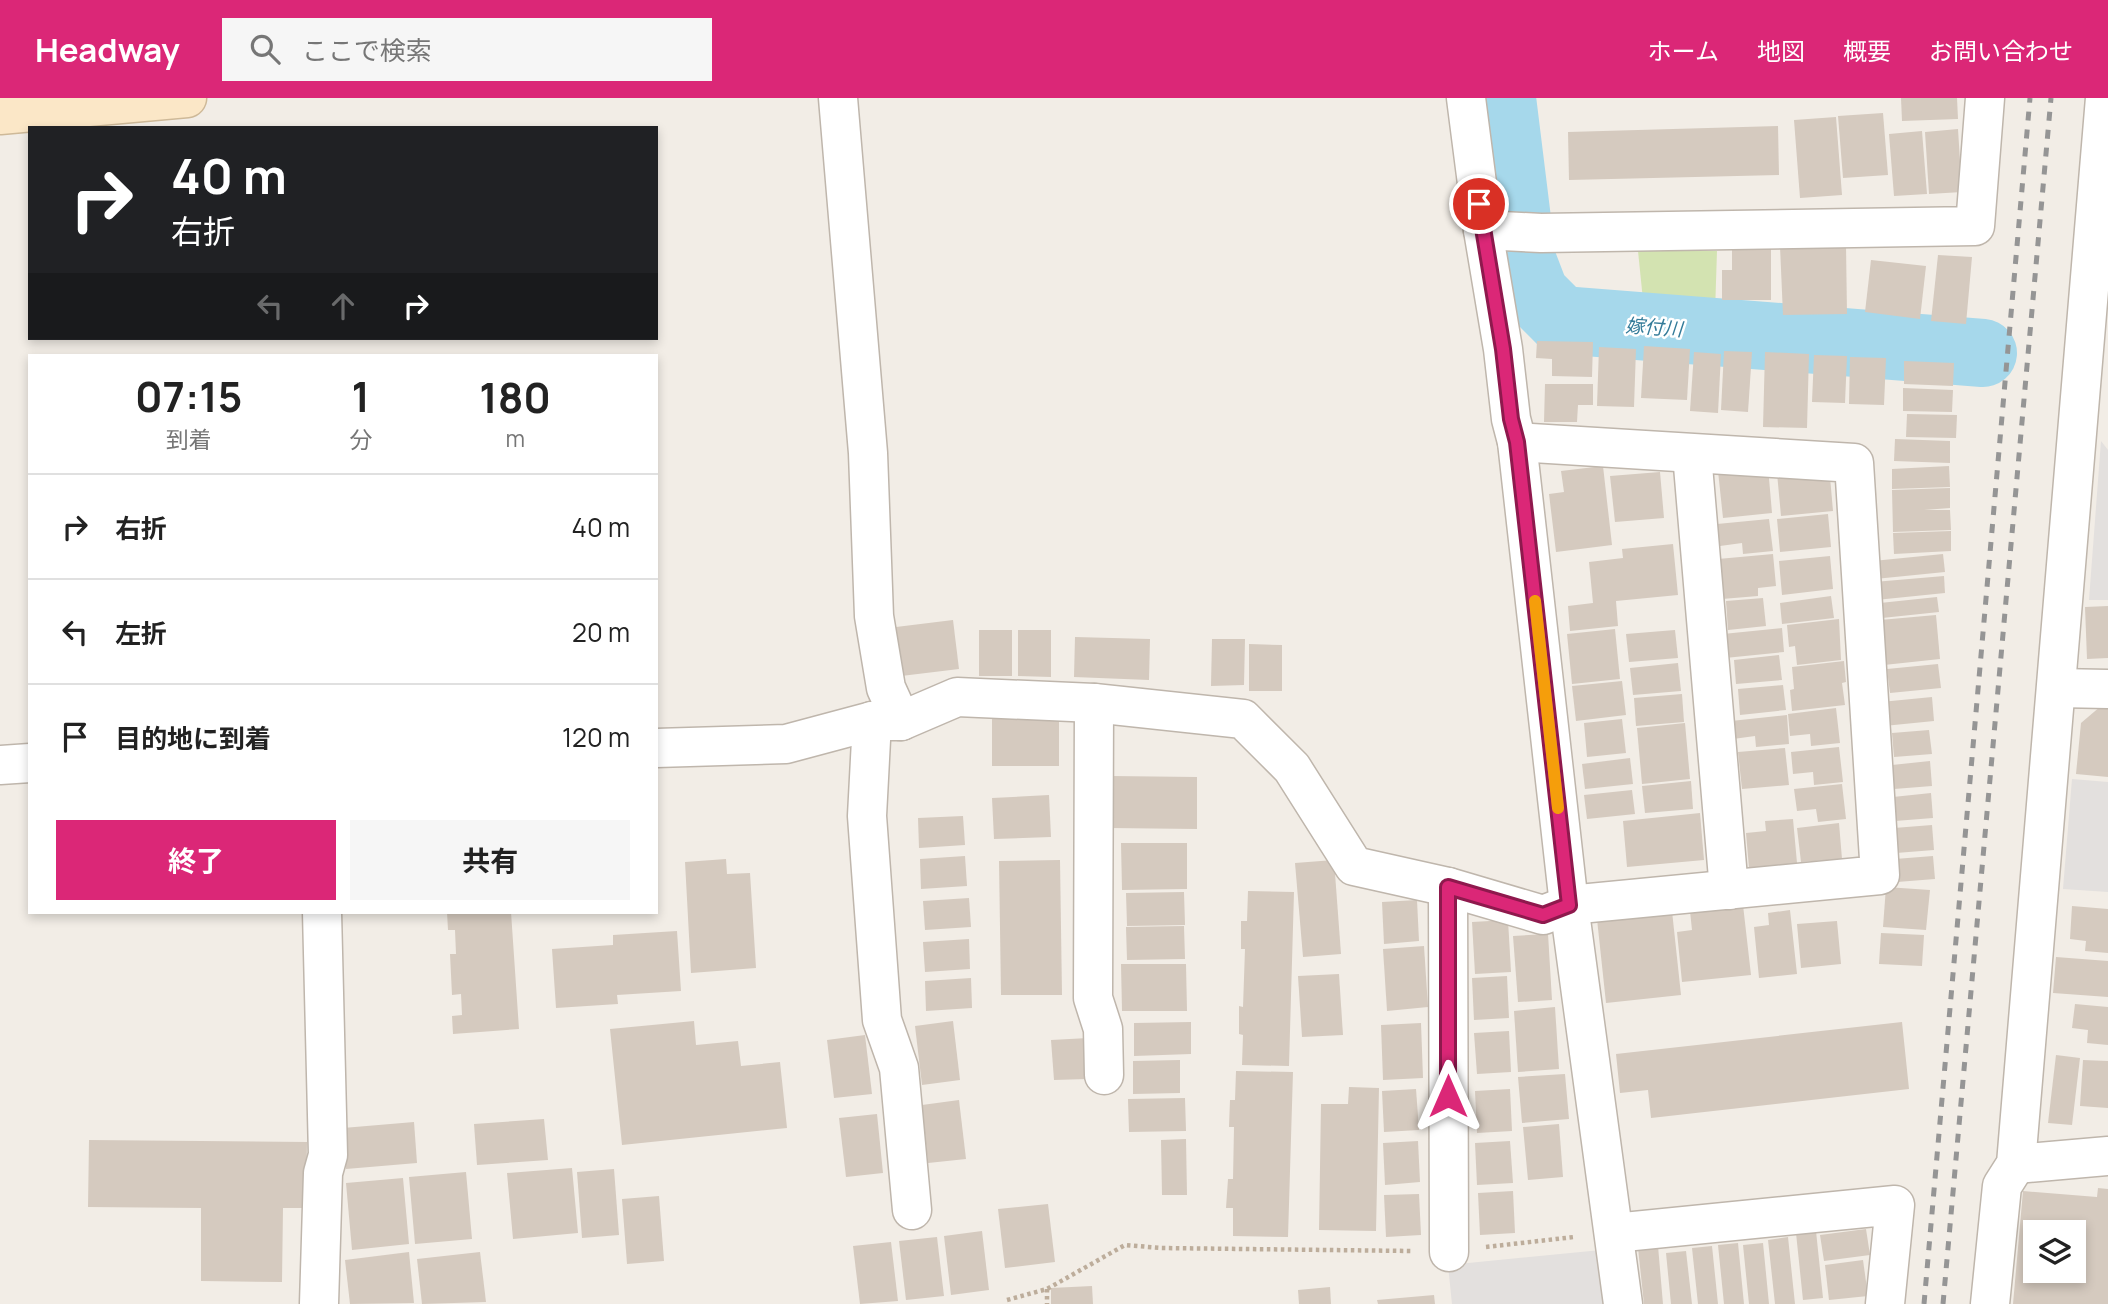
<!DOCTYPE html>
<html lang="ja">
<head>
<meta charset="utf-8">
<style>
  :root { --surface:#fff; --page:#f6f6f6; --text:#222; --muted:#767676; --line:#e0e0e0; --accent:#db2777 }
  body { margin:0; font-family:Manrope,"Noto Sans JP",sans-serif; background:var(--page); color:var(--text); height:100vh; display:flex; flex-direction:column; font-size:26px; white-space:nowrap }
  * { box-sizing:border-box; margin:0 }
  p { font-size:23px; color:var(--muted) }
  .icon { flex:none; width:38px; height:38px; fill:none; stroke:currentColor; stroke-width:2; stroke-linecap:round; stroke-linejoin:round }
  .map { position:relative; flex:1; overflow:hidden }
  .panel { position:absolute; left:28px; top:256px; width:630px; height:560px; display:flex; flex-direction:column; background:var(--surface); border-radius:0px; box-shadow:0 4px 10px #0003 }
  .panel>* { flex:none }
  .banner { position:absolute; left:28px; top:28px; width:630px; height:214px; border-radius:0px; box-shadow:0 4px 10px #0003; background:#202124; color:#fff; overflow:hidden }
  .tools { position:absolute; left:2023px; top:1122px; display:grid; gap:14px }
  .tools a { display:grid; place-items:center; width:63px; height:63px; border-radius:0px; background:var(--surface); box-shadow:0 4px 10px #0003; font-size:35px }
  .pin { position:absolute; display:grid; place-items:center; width:60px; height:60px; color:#fff; margin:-30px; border:4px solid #fff; border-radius:50%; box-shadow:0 2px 7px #0007 }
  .me { position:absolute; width:77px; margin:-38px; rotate:0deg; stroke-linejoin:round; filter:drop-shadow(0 0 5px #0008) }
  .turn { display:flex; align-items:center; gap:24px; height:147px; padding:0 28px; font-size:32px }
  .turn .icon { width:91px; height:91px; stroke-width:2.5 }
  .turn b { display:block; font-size:49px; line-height:60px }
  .lanes { display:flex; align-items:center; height:66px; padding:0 28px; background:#0003; justify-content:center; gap:35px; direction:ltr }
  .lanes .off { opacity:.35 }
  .eta { display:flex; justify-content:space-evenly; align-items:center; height:119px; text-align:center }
  .eta b { font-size:42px; font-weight:700; line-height:49px }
  .cta { display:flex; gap:14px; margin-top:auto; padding:14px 28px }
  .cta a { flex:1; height:80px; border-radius:0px; background:var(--accent); color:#fff; font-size:28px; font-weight:700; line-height:80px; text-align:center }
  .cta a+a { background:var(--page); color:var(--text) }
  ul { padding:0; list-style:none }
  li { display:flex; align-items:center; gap:21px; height:105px; padding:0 28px; border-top:2px solid var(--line) }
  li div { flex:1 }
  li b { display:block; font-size:26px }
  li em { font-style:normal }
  header { display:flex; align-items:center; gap:42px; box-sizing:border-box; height:98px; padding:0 35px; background:var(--accent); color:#fff }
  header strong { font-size:33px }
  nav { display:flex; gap:38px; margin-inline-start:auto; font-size:24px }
  .search { width:490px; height:63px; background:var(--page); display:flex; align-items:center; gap:18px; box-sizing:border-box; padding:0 24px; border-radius:0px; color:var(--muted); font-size:26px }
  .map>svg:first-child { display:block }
</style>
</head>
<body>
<header>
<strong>Headway</strong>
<div class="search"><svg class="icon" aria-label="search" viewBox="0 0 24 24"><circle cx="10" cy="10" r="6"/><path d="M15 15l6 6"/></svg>ここで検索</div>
<nav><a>ホーム</a><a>地図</a><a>概要</a><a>お問い合わせ</a></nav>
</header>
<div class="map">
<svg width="2108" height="1206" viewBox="0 0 2108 1206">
  <rect width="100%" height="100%" fill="#f2ede6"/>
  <!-- green -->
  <polygon fill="#d3e3b1" points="1638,153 1717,153 1715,215 1644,212"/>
  <!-- parking -->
  <g fill="#e3e0de">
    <polygon points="2101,343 2108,352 2108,502 2089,502"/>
    <polygon points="2072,681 2108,684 2108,794 2063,791"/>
    <polygon points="1601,1152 1606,1206 1452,1206 1448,1167"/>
  </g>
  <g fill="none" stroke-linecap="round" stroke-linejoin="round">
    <!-- river -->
    <polyline stroke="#a6d8eb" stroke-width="68" points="1502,0 1522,162 1535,196 1561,222 1983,255"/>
  </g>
  <!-- building -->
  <g fill="#d5cabf" fill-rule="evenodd">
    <polygon points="1901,0 1957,0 1958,21 1902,23"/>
    <polygon points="1883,15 1888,77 1843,80 1838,18"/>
    <polygon points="1836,19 1842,97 1800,100 1794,22"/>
    <polygon points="1778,28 1779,77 1569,82 1568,34"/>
    <polygon points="1958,31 1962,94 1929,96 1925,34"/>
    <polygon points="1922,33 1927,96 1894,98 1889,36"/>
    <polygon points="1846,147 1847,216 1783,217 1780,148"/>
    <polygon points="1771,151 1771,202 1722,202 1722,172 1732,172 1732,152"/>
    <polygon points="1938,157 1972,159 1966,226 1931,223"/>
    <polygon points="1871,162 1926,168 1920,221 1865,214"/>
    <polygon points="1537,243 1593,244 1592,279 1552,278 1552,261 1536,260"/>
    <polygon points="1644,248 1690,251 1687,302 1641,300"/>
    <polygon points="1599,249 1636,251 1634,309 1597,308"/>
    <polygon points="1724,253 1752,254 1748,314 1721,312"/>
    <polygon points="1694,254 1721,256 1718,315 1690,313"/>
    <polygon points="1765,254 1809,256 1807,330 1763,329"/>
    <polygon points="1814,257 1847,258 1845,305 1812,304"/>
    <polygon points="1850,259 1886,260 1884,307 1849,306"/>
    <polygon points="1904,263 1954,265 1953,288 1904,286"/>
    <polygon points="1545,286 1593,286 1593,307 1578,307 1577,324 1544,324"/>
    <polygon points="1903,290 1953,292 1952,314 1903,313"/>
    <polygon points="1907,316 1957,317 1956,340 1906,339"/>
    <polygon points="1895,341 1950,343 1950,365 1894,363"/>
    <polygon points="1603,368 1612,447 1556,454 1549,396 1564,394 1561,373"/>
    <polygon points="1949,368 1950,389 1892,391 1892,371"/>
    <polygon points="1768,369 1772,415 1723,420 1718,373"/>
    <polygon points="1660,374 1664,420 1615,424 1610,378"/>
    <polygon points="1777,375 1830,379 1833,413 1781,418"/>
    <polygon points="1950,390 1950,410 1924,412 1950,412 1951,432 1893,434 1892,392"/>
    <polygon points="1828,416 1831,449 1780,454 1777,421"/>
    <polygon points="1769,421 1773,453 1743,456 1742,445 1720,448 1717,426"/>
    <polygon points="1951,433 1951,453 1894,456 1893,435"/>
    <polygon points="1673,446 1678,497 1616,503 1618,528 1570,533 1568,508 1593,505 1589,464 1623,460 1622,451"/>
    <polygon points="1773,456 1776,488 1758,490 1758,498 1722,501 1718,461"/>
    <polygon points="1943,456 1945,474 1875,481 1873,463"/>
    <polygon points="1830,458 1833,491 1782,497 1779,463"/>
    <polygon points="1944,478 1945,495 1876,502 1874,484"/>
    <polygon points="1831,498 1834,520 1782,526 1780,505"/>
    <polygon points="1937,499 1939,514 1882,520 1880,505"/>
    <polygon points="1763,500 1766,528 1728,532 1726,503"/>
    <polygon points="2108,508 2108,560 2087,561 2085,509"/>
    <polygon points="1936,517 1940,561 1884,567 1880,522"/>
    <polygon points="1839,521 1841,562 1797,567 1795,548 1789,549 1787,527"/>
    <polygon points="953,522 959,571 893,579 888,530"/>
    <polygon points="1782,530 1784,554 1725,560 1723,536"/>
    <polygon points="1615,531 1620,581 1572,586 1567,536"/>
    <rect x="979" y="532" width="33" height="46"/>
    <polygon points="1018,532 1051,532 1051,579 1018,578"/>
    <polygon points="1675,532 1678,560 1629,564 1626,536"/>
    <polygon points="1075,539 1150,541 1149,582 1074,579"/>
    <polygon points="1212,541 1245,541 1244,587 1211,588"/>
    <polygon points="1249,546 1282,547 1282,593 1249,593"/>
    <polygon points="1779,557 1782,582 1736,586 1734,562"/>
    <polygon points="1844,563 1846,584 1842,585 1845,607 1792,613 1790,592 1794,591 1792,569"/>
    <polygon points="1678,565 1681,593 1633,597 1630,570"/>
    <polygon points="1938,566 1941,590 1890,595 1887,571"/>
    <polygon points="1622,583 1626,617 1576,623 1572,588"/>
    <polygon points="1783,587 1786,612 1740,617 1738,591"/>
    <polygon points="1682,596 1684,624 1636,628 1634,600"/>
    <polygon points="1932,599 1934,623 1884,628 1881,604"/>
    <polygon points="2101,608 2108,609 2108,679 2076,676 2081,625"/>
    <polygon points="1836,610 1840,645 1811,648 1810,636 1790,638 1788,616"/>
    <rect x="992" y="615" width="67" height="53"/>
    <polygon points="1787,617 1789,646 1756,649 1755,638 1733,641 1731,623"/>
    <polygon points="1622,621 1626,655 1587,659 1584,625"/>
    <polygon points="1685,625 1690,681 1642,686 1637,630"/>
    <polygon points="1929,632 1932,656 1894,659 1892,635"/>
    <polygon points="1839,649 1843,684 1814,687 1813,674 1793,676 1791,654"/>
    <polygon points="1785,650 1789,687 1742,691 1738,654"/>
    <polygon points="1630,660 1633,686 1585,691 1582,666"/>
    <polygon points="1930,663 1932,688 1894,691 1892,667"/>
    <polygon points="1111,678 1197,679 1197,731 1110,730"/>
    <polygon points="1691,683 1693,711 1645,715 1642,688"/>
    <polygon points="1842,686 1846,721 1818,724 1816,711 1797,713 1794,691"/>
    <polygon points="1632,692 1635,716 1587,721 1584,697"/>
    <polygon points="1931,695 1933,720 1895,723 1893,699"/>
    <polygon points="1049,697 1051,739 994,741 992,700"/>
    <polygon points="1700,715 1704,762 1627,769 1623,723"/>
    <polygon points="963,718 965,747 919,750 918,720"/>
    <polygon points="1793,721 1797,765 1749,770 1746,735 1766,733 1765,723"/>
    <polygon points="1839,725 1842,761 1801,764 1797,730"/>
    <polygon points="1932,727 1934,752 1896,755 1894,730"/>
    <polygon points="1121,745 1187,745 1187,791 1122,792"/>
    <polygon points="965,758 967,788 921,791 920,761"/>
    <polygon points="1933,758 1935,781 1897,784 1895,761"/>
    <polygon points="726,761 727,776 750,775 756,870 691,875 685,764"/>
    <polygon points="1060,762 1062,897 1001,897 999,763"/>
    <polygon points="1334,762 1341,856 1303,859 1295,765"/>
    <polygon points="1886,789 1930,792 1926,832 1883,829"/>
    <polygon points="1248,793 1294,794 1289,968 1242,967 1243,937 1239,936 1239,908 1243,909 1245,851 1241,851 1241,823 1247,823"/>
    <polygon points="1184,794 1185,827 1127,828 1126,795"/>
    <polygon points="969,800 971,829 925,832 923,803"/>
    <polygon points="1417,802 1419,843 1384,846 1382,804"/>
    <polygon points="1743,807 1751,877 1682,884 1677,834 1692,832 1690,813"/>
    <polygon points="2072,808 2108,811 2108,855 2085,853 2086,843 2070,841"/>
    <polygon points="1790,812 1797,876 1759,880 1754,829 1769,827 1768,815"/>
    <polygon points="1672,813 1681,897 1606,905 1597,821"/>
    <polygon points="447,814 511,814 519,931 453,936 452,918 462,917 461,896 452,897 450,856 456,856 455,832 448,832"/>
    <polygon points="1508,822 1511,874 1475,876 1472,824"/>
    <polygon points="1837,823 1841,866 1801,870 1797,826"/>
    <polygon points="1184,828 1185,861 1127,862 1126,829"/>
    <polygon points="677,833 681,893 617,897 618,906 556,910 552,851 613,847 613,837"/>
    <polygon points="1881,835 1924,837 1922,868 1879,866"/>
    <polygon points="1548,836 1552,902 1518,904 1513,838"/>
    <polygon points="969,841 970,871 925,874 923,844"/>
    <polygon points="1424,848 1428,909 1387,913 1383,851"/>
    <polygon points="2056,859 2108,863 2108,899 2053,895"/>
    <polygon points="1121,866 1186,866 1187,913 1122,913"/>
    <polygon points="1339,876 1343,937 1302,939 1298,878"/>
    <polygon points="1507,878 1509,920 1474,922 1472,880"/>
    <polygon points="971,880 972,910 926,913 925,883"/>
    <polygon points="2075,906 2108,909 2108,947 2087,945 2088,932 2072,930"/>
    <polygon points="1555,909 1559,971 1518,974 1514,913"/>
    <polygon points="694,923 696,947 738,943 741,968 780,964 787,1030 622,1047 610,931"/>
    <polygon points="953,923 960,982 922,987 915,928"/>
    <polygon points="1191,924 1191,956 1134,958 1134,925"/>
    <polygon points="1902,924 1909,991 1651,1020 1648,992 1620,995 1616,956"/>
    <polygon points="1421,925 1423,980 1383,982 1381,927"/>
    <polygon points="1509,933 1511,974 1477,976 1474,935"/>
    <polygon points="865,937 872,996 834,1000 827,942"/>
    <polygon points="1088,940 1087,981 1054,982 1051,942"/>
    <polygon points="2056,957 2080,960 2072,1027 2048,1025"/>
    <polygon points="1180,962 1180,995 1133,996 1133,963"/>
    <polygon points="2083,962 2108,963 2108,1010 2080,1008"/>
    <polygon points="1236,973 1293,974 1288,1139 1233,1138 1233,1110 1226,1110 1228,1081 1233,1081 1234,1029 1229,1029 1230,1002 1235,1002"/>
    <polygon points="1565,976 1569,1021 1522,1025 1518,979"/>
    <polygon points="1349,989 1379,990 1376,1133 1319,1132 1321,1006 1348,1006"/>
    <polygon points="1416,991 1419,1032 1384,1034 1382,993"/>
    <polygon points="1510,991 1512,1033 1477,1035 1475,993"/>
    <polygon points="1185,1000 1186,1033 1129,1034 1128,1001"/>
    <polygon points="959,1002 966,1061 928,1065 922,1007"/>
    <polygon points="877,1016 883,1075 846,1079 839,1020"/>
    <polygon points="544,1021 548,1062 477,1067 474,1026"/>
    <polygon points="414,1024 417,1065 346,1071 343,1030"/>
    <polygon points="1559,1026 1563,1079 1528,1082 1523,1029"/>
    <polygon points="1186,1041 1187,1097 1162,1097 1161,1042"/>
    <polygon points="89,1042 307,1044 306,1110 283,1110 282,1184 201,1183 201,1110 88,1109"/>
    <polygon points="1418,1043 1420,1084 1385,1087 1383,1045"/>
    <polygon points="1510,1043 1513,1085 1477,1087 1475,1045"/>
    <polygon points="572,1070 578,1135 513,1141 507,1075"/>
    <polygon points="614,1071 619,1137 582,1140 577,1074"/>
    <polygon points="466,1074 472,1141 415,1146 409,1079"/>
    <polygon points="403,1080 409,1146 352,1152 346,1085"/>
    <path d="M2098,1090L2108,1091V1206H2013L2023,1093L2097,1099ZM2035,1134H2074V1172H2035Z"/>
    <polygon points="1513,1093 1515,1135 1480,1137 1478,1095"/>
    <polygon points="1419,1096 1421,1137 1386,1139 1384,1097"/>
    <polygon points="659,1098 664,1163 627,1166 622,1101"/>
    <polygon points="1048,1106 1055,1164 1005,1170 998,1111"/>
    <polygon points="1866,1131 1870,1157 1824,1163 1820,1137"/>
    <polygon points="982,1133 989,1192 951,1197 944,1138"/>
    <polygon points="1816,1133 1823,1200 1803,1202 1796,1135"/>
    <polygon points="937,1139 944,1198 906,1202 899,1143"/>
    <polygon points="1788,1139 1795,1206 1775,1206 1768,1142"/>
    <polygon points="891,1144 898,1203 860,1206 853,1148"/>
    <polygon points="1738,1145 1744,1206 1724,1206 1718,1147"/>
    <polygon points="1763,1145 1769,1206 1749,1206 1743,1147"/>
    <polygon points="1658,1148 1663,1206 1644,1206 1638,1150"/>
    <polygon points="1712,1148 1718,1206 1698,1206 1692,1150"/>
    <polygon points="1686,1153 1692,1206 1671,1206 1666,1155"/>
    <polygon points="409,1154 414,1205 350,1206 345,1162"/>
    <polygon points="480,1154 486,1204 422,1206 417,1161"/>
    <polygon points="1863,1162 1868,1198 1829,1202 1825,1167"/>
    <polygon points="1092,1188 1093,1206 1051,1206 1051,1190"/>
    <polygon points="1330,1189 1331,1206 1299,1206 1298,1192"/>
    <polygon points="1434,1197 1435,1206 1378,1206 1377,1202"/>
  </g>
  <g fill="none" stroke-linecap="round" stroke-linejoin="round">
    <!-- street casing -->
    <g stroke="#bfb6ac" stroke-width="41">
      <g id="street">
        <polyline points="838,0 868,355 874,518 886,590 901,623"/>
        <polyline points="1466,0 1483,132 1503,251 1511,321 1517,344 1569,807 1623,1206"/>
        <polyline points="1483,132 1541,135 1975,128 1985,0"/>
        <polyline points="1692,356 1729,792"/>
        <polyline points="2057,590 2108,591"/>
        <polyline points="1094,605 1093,900 1103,931 1104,977"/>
        <polyline points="872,623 867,718 882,922 899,970 912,1112"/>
        <polyline points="656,650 786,646 872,623 901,623 957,599 1094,605 1243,621 1292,670 1354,768 1448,789 1543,817 1569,807 1880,777 1854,365 1517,344"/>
        <polyline points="0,667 30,665"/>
        <polyline points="1448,789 1449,1154"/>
        <polyline points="2016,1066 2108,1058"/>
        <polyline points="1614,1135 1895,1107 1885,1206"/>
        <polyline points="319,1206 323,1075 328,1057 322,814"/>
        <polyline points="1990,1206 2002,1088 2016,1066 2105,0"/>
      </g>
    </g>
    <!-- secondary casing -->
    <g stroke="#ceb998" stroke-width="41">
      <polyline id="secondary" points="0,17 187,0"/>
    </g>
    <!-- path -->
    <g stroke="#bdad9b" stroke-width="4.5" stroke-dasharray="3.5 3.5" stroke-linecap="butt">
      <polyline points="1486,1149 1574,1139"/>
      <polyline points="1047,1191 1047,1206"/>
      <polyline points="1007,1202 1047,1191 1125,1147 1161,1150 1411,1153"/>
    </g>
    <!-- street -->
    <use href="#street" stroke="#fff" stroke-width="38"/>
    <!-- secondary -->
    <use href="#secondary" stroke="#fbe7c7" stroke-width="38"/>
    <!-- rail -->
    <g stroke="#959595" stroke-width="5" stroke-dasharray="9 9" stroke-linecap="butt">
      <polyline points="1924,1206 2030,0"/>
      <polyline points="1943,1206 2051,0"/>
    </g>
  </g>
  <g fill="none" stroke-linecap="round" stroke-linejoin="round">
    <!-- route casing -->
    <g stroke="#8e194d" stroke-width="18">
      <polyline id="route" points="1448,998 1448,789 1543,817 1569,807 1517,344 1511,321 1503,251 1479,106"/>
    </g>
    <!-- route -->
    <use href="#route" stroke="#db2777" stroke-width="12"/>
    <!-- slow -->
    <polyline stroke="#f59e0b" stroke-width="12" points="1535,503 1558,710"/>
  </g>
  <g text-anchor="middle" stroke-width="5" stroke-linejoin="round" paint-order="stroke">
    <!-- water labels -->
    <g font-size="19" font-style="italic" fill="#337b99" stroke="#fff">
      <text transform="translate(1654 229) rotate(4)" y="7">嫁付川</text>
    </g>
  </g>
</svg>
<div class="tools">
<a><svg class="icon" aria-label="layers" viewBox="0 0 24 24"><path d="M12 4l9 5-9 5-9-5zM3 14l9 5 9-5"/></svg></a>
</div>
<div class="pin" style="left:1479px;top:106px;background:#d93025"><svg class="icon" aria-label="arrive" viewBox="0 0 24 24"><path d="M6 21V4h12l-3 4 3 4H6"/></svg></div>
<svg class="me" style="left:1448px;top:998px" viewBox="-20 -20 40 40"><path d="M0-17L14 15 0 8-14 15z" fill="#db2777" stroke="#fff" stroke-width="4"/></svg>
<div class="banner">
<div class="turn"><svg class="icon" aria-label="right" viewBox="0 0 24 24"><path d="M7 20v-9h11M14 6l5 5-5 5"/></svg><div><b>40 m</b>右折</div></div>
<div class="lanes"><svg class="icon off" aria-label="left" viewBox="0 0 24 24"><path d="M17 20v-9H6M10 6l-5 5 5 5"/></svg><svg class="icon off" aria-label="ahead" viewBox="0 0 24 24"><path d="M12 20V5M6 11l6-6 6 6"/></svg><svg class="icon" aria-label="right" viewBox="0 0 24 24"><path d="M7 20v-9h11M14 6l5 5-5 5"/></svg></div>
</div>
<section class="panel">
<div class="eta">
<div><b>07:15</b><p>到着</p></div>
<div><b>1</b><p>分</p></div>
<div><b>180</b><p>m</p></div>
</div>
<ul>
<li><svg class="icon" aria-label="right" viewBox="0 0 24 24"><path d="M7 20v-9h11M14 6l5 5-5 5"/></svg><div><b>右折</b></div><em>40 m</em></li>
<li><svg class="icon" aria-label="left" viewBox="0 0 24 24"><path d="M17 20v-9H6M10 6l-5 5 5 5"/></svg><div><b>左折</b></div><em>20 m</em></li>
<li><svg class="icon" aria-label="arrive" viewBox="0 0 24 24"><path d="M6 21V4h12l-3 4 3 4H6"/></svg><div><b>目的地に到着</b></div><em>120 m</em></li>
</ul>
<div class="cta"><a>終了</a><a>共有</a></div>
</section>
</div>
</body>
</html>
